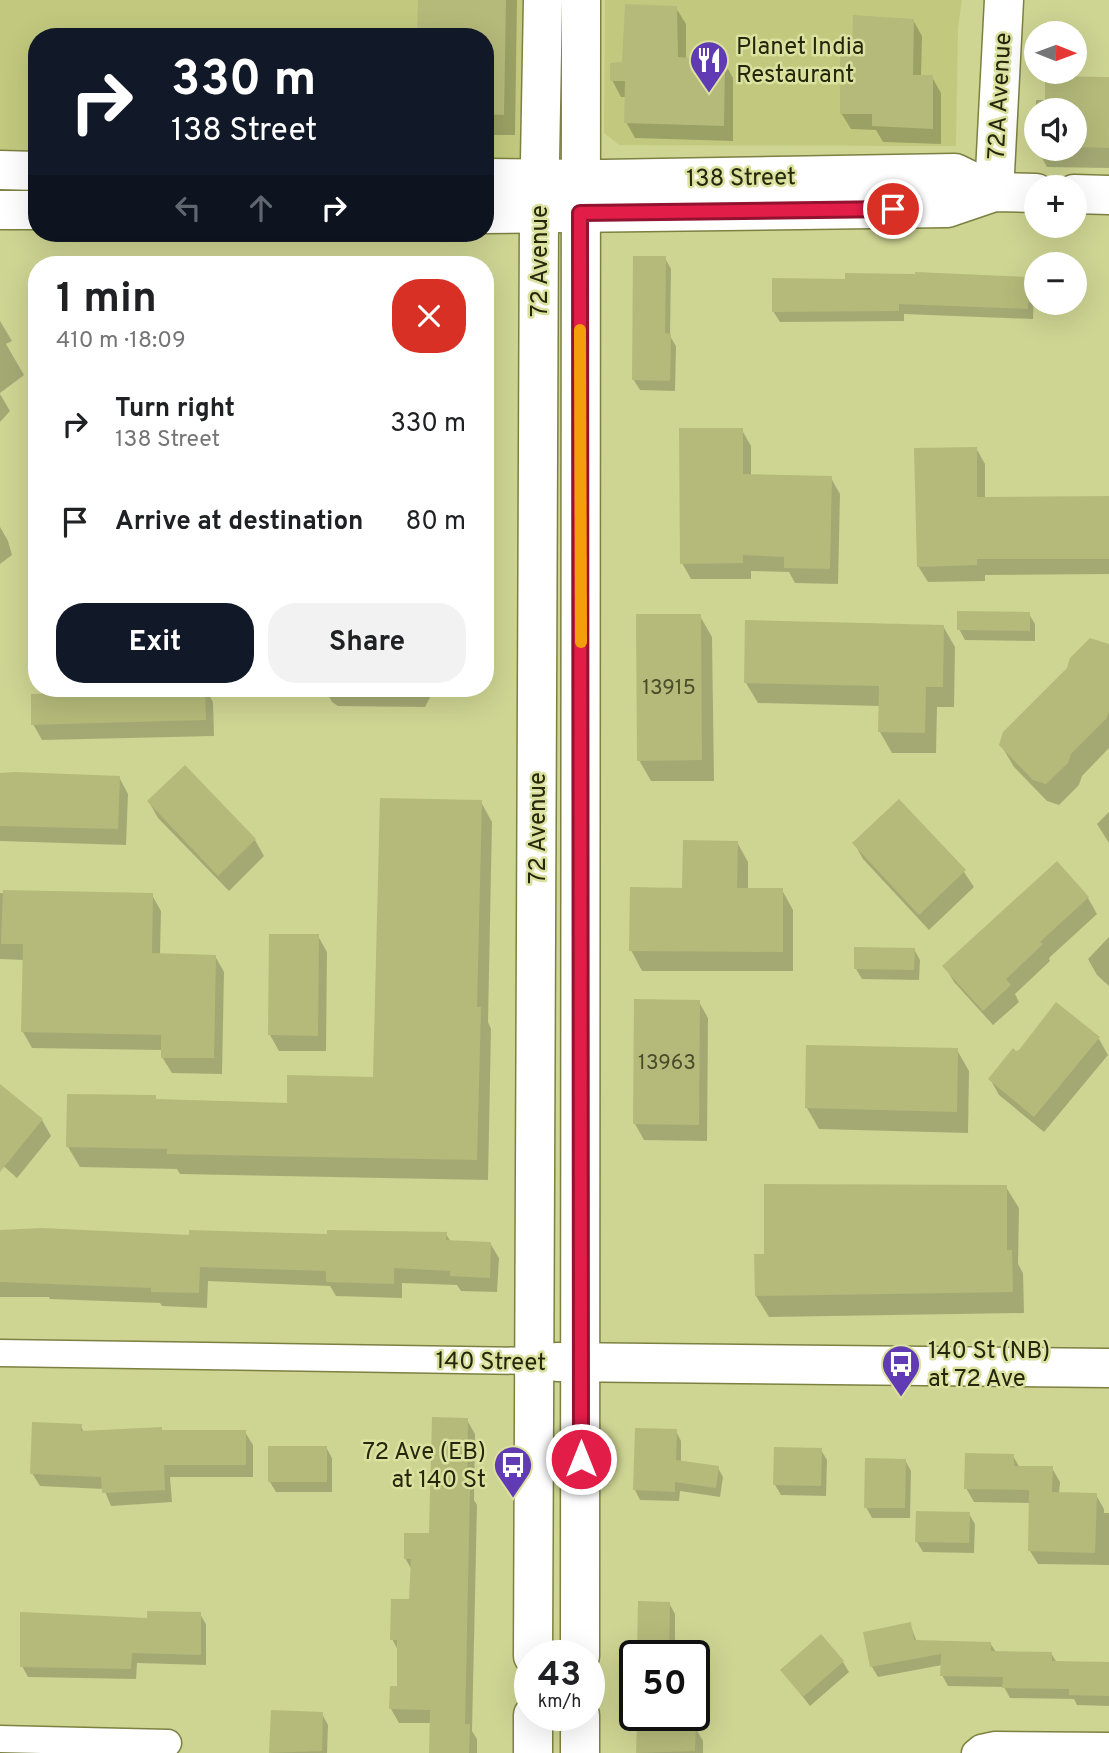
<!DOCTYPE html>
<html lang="en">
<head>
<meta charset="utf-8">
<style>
  :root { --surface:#fff; --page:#f2f2f2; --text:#202124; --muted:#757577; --accent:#111827 }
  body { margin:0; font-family:Overpass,sans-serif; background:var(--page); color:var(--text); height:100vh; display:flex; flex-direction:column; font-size:26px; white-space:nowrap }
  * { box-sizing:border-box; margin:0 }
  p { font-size:23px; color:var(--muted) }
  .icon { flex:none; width:38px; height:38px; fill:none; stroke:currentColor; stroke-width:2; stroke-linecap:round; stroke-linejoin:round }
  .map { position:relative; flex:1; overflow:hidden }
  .details { position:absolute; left:28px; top:256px; width:466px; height:441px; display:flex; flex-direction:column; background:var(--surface); border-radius:28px; box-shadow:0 7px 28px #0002 }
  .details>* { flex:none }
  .hud { position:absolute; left:28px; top:28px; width:466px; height:214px; border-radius:28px; box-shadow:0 7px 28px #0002; background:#111827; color:#fff; overflow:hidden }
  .needle { width:46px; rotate:91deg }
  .tools { position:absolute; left:1024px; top:21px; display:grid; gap:14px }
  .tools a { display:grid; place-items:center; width:63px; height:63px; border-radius:50%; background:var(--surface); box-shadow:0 7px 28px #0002; font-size:35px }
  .speed { position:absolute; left:514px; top:1640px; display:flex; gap:14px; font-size:35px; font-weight:700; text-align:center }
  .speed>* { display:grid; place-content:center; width:91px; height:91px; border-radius:50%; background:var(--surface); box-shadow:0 7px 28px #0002; line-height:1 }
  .speed small { font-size:18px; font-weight:400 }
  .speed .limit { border:4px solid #111; border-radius:10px; background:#fff; color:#111 }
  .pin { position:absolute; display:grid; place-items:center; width:60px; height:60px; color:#fff; margin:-30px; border:4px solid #fff; border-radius:50%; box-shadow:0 2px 7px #0007 }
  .me { position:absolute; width:77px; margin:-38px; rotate:0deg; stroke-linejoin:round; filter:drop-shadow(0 0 5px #0008) }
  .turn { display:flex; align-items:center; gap:24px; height:147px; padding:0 28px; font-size:32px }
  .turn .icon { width:91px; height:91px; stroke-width:2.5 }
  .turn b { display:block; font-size:49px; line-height:60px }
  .lanes { display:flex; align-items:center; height:66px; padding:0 28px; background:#0003; justify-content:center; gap:35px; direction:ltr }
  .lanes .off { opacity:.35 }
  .round { display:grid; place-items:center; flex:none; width:74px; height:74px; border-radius:28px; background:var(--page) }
  .headline { display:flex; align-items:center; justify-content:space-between; height:119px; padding:0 28px }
  h1 { font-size:42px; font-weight:700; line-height:52px }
  .cta { display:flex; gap:14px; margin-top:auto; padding:14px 28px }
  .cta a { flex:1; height:80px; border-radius:28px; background:var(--accent); color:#fff; font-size:28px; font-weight:700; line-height:80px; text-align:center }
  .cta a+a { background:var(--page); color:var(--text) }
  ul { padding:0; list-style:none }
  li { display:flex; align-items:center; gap:21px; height:98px; padding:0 28px }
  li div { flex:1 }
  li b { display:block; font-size:26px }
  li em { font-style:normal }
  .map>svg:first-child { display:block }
</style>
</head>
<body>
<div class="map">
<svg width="1109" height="1753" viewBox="0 0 1109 1753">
  <rect width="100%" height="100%" fill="#ced492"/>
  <!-- built -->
  <g fill="#c2c97e">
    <polygon points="0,0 534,0 535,165 485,164 485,37 37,37 37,163 0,163"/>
    <polygon points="605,0 962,0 958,28 956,146 619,145 604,133"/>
  </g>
  <!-- shadow -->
  <g fill="#0003">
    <polygon points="420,0 517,0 515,135 485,135 485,37"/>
    <polygon points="676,8 686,24 686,59 724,62 733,78 733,141 635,138 626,122 626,97 621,97 612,80 624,63"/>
    <polygon points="913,20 922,36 921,77 932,77 941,93 941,144 883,142 876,130 851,129 841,113 854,52"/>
    <polygon points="1109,79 1109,168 1047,167 1037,149 1074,149 1074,110 1036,110 1036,147 1035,146 1036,100 1047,100"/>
    <polygon points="665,258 671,269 670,336 676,346 675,391 640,390 633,379"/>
    <polygon points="1028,279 1034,289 1033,319 904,314 904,321 780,322 773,311"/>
    <polygon points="0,321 12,341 6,344 24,375 0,393"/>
    <polygon points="0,394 10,411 0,422"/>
    <polygon points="742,430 751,446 751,476 831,478 840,494 838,584 795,583 789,572 751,571 751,579 691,579 682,563"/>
    <polygon points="976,448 985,464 985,498 1109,498 1109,574 985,575 985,581 928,582 918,566"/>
    <polygon points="0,527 8,541 12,555 0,564"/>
    <polygon points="1029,614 1035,624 1035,641 965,640 959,629"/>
    <polygon points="700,616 712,637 714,781 651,781 639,760"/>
    <polygon points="943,626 955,647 954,707 937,707 936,753 892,753 880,732 880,706 758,703 746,683"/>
    <polygon points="1109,646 1109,748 1082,776 1079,785 1059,805 1047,801 1014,767 1001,745"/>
    <polygon points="163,688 205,688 213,702 214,736 42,740 33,724 163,693"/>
    <polygon points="324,688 435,688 425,707 338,706 332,702"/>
    <polygon points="185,767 255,840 264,856 229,891 158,818 149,802"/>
    <polygon points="0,774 119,777 128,794 126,845 0,841"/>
    <polygon points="481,802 492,822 488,1022 491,1029 488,1180 180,1174 177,1169 80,1167 68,1147 155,1097 157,1101 288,1105 375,1079"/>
    <polygon points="1109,812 1109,843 1097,824"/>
    <polygon points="737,842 748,862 748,890 782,890 793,910 793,971 642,971 631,950 684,889"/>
    <polygon points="854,843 964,872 974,887 929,930 863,859"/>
    <polygon points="1057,864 1088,898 1097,914 1049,958 1050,961 1015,994 1019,1002 993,1025 954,982 945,967"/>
    <polygon points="0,893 152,895 161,911 160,955 215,956 224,972 222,1074 172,1073 162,1057 162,1050 32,1048 23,1032 24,960 0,959"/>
    <polygon points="318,936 327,952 326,1051 279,1051 270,1035"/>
    <polygon points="1109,937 1109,986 1097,975 1088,959"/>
    <polygon points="914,949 920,960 919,980 862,979 856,969"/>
    <polygon points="699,1002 708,1018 707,1141 644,1140 635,1124"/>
    <polygon points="1099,1039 1108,1055 1044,1132 999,1095 990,1079 1016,1053"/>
    <polygon points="957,1050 969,1071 968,1133 819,1129 807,1108"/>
    <polygon points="0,1086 42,1120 51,1136 17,1178 0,1163"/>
    <polygon points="1006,1187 1019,1208 1018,1264 1023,1273 1024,1313 769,1317 756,1296 765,1256"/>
    <polygon points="0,1231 191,1236 446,1234 451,1242 490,1243 499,1258 497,1292 461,1291 457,1285 402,1283 402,1298 336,1296 330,1286 208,1281 207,1308 162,1306 160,1303 50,1299 49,1297 0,1297"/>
    <polygon points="467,1420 475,1434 474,1500 477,1505 472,1731 477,1739 477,1753 431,1753 431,1723 399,1723 391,1709 398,1688 399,1652 392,1639 411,1601 412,1570 405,1558 430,1535"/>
    <polygon points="81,1426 84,1433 245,1432 253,1445 253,1477 170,1477 172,1502 111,1506 104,1489 40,1486 32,1473"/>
    <polygon points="676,1431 681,1441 681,1462 718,1468 723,1477 720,1497 680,1491 679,1501 640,1500 635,1490"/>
    <polygon points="326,1447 332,1458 332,1492 276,1492 270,1482"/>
    <polygon points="821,1450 827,1460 826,1496 781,1495 775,1485"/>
    <polygon points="1013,1456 1020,1468 1052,1468 1060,1482 1059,1494 1096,1495 1104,1509 1104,1513 1109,1513 1109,1565 1038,1564 1030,1551 1031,1503 974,1502 966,1488"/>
    <polygon points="905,1460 911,1471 910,1518 872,1518 866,1507"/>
    <polygon points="969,1514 975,1524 974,1553 923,1552 917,1542"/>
    <polygon points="669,1603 675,1614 675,1656 639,1656"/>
    <polygon points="200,1614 206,1624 206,1665 137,1663 136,1679 28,1677 22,1666 149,1619"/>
    <polygon points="910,1624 917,1642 990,1643 996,1652 1051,1653 1057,1663 1109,1664 1109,1706 1077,1705 1074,1699 1010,1698 1004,1687 948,1686 942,1675 942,1665 878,1677 872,1667 865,1633"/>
    <polygon points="843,1662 849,1672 810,1706 782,1670"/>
    <polygon points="273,1712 322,1714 328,1725 327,1753 271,1753"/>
    <polygon points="638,1725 695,1727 703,1741 703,1753 638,1753"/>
  </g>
  <!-- building -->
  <g fill="#b5ba7a">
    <polygon points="418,0 506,0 504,115 485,114 485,37 417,37"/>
    <polygon points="625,4 677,6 678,57 725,60 724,126 624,123 625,81 610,81 610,63 622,62"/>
    <polygon points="853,15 914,19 913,75 933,75 933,129 872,126 872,114 840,114 840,50 852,50"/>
    <polygon points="1045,76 1109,77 1109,148 1074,147 1074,110 1045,110"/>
    <polygon points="633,256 666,256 665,333 671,334 670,381 632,380"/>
    <polygon points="915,272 1029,277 1028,309 899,304 899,311 772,312 772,278 845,279 845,273 915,274"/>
    <polygon points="679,428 743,428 743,474 832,476 830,569 784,568 784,557 743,555 743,563 680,564"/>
    <polygon points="977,447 977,497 1109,496 1109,559 977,559 977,565 917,567 914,448"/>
    <polygon points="957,611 1030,612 1030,631 957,630"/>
    <polygon points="636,614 701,614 702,760 637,761"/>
    <polygon points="745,620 944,625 943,687 926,687 925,733 878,732 879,686 744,683"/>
    <polygon points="1090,638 1109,644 1109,712 1106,719 1071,754 1068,763 1046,784 1033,780 999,745 1003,732 1067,668 1070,658"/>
    <polygon points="161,688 205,688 206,720 31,725 31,694 161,691"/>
    <polygon points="185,765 256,839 218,876 147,801"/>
    <polygon points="15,772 120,776 118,829 0,826 0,773"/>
    <polygon points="380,798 482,800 477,1007 481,1007 477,1160 167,1154 167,1149 66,1147 67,1094 156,1095 156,1099 287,1103 287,1075 373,1077"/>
    <polygon points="899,799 966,870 919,915 852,843"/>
    <polygon points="683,840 738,841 737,888 783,888 783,952 629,951 630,887 682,888"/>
    <polygon points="1057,861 1089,897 1040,942 1043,944 1006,979 1011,985 983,1011 942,966"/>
    <polygon points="3,890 153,893 152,953 216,955 214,1058 161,1058 161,1035 21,1032 23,944 1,944"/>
    <polygon points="269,934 319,934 318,1036 268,1035"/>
    <polygon points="854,947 915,948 914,970 854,969"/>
    <polygon points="634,999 700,1000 699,1125 633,1124"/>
    <polygon points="1056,1002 1100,1037 1034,1117 988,1079 1013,1048 1016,1051 1019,1050"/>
    <polygon points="806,1045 958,1048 957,1112 805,1108"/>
    <polygon points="0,1084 43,1119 0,1172"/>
    <polygon points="764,1184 1007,1185 1007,1250 1012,1250 1013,1292 755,1296 754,1254 764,1254"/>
    <polygon points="42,1228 189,1235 189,1230 327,1234 327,1230 447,1232 446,1240 491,1242 490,1278 450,1276 450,1271 394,1268 394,1284 326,1282 326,1271 200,1267 199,1293 151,1292 151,1288 0,1282 0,1230"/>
    <polygon points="432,1417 468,1418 467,1490 470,1490 465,1724 470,1724 469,1753 429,1753 430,1710 389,1709 390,1686 397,1686 397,1640 390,1640 391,1599 409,1599 411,1559 404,1559 404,1533 429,1533"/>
    <polygon points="32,1422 82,1424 81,1431 162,1427 162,1430 246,1430 246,1465 164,1465 165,1490 102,1493 101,1477 30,1474"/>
    <polygon points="635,1428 677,1429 676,1460 719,1466 716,1488 675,1482 675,1492 633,1490"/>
    <rect x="268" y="1446" width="59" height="36"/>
    <polygon points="774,1447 822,1448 821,1486 773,1485"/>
    <polygon points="965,1453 1014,1454 1014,1466 1053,1466 1052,1492 1097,1493 1095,1553 1028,1551 1029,1490 964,1489"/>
    <polygon points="865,1458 906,1459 905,1508 864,1508"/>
    <polygon points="916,1511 970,1512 969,1543 915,1542"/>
    <polygon points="638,1601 670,1602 669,1655 637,1655"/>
    <polygon points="147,1611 201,1612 201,1655 132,1653 131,1669 20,1667 20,1612 147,1618"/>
    <polygon points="911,1622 914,1640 991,1642 991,1651 1052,1652 1052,1661 1109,1662 1109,1696 1069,1695 1069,1689 1002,1688 1003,1677 940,1676 941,1654 870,1667 863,1632"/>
    <polygon points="821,1634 844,1661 803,1697 780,1670"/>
    <polygon points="271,1710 323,1712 322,1751 269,1753"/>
    <polygon points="637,1724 696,1725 695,1751 636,1753"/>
  </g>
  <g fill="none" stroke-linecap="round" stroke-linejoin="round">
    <!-- street casing -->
    <g stroke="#7c8041" stroke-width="29">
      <g id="street">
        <polyline points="0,1353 534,1361"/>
        <polyline points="0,1739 168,1743"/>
        <polyline points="975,1753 981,1748 995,1745 1109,1746"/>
      </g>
    </g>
    <!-- secondary casing -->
    <g stroke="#7c8041" stroke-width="41">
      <g id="secondary">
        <polyline points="0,170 37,171"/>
        <polyline points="485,178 603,179 955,173 994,192"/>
        <polyline points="994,192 1004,0"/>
        <polyline points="1074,194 1109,195"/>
        <polyline points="0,210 37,210"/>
        <polyline points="485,214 947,208 994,192 1036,193"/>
        <polyline points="557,1362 1109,1368"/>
        <polyline points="533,1656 539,214 543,0"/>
        <polyline points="580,1656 581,0"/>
        <polyline points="533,1753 533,1715"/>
        <polyline points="580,1753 580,1715"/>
      </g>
    </g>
    <!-- street -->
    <use href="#street" stroke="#fff" stroke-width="26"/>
    <!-- secondary -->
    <use href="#secondary" stroke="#fff" stroke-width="38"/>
  </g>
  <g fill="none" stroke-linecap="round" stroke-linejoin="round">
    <!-- route casing -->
    <g stroke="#92132f" stroke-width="18">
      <polyline id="route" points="581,1459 580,213 893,209"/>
    </g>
    <!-- route -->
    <use href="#route" stroke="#e11d48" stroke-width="12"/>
    <!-- slow -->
    <polyline stroke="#f59e0b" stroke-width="12" points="580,330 581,642"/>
  </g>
  <!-- icons -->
  <defs>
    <g id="restaurant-pin" transform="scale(2.0125)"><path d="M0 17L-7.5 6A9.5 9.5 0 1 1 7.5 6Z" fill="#603bb3" stroke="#dbe19e"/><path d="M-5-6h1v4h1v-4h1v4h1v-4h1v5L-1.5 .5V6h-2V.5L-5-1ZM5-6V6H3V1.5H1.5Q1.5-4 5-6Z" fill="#fff"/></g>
    <g id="bus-pin" transform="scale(2.0125)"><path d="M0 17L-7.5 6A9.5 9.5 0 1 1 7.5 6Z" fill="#603bb3" stroke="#dbe19e"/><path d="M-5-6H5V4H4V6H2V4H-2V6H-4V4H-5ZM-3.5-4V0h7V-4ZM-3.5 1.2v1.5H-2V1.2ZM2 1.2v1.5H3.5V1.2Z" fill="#fff"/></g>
  </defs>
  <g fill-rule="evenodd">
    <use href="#restaurant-pin" x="709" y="60"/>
    <use href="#bus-pin" x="901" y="1364"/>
    <use href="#bus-pin" x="513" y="1465"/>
  </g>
  <g text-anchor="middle" stroke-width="5" stroke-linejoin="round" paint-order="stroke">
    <!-- number labels -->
    <g font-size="21" fill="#494c28">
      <text x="669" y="694">13915</text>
      <text x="667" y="1069">13963</text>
    </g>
    <!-- poi labels -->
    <g font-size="24" fill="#25270c" stroke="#dbe19e" text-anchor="start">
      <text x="736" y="54">Planet India<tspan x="736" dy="28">Restaurant</tspan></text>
      <text x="928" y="1358">140 St (NB)<tspan x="928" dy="28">at 72 Ave</tspan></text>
      <text x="486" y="1459" text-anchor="end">72 Ave (EB)<tspan x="486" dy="28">at 140 St</tspan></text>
    </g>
    <!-- street labels -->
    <g font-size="24" fill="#25270c" stroke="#dbe19e">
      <text transform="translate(999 96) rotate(-87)" y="8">72A Avenue</text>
      <text transform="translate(741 177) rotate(-1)" y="8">138 Street</text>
      <text transform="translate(539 261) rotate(-90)" y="8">72 Avenue</text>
      <text transform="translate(537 828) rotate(-90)" y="8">72 Avenue</text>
      <text transform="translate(491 1361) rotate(1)" y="8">140 Street</text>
    </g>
  </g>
</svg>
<div class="tools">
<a><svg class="needle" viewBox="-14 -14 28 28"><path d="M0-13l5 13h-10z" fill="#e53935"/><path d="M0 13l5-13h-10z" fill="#757577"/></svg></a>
<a><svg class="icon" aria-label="sound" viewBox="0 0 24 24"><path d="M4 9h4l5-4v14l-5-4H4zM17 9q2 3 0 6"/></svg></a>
<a>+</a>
<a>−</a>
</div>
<div class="speed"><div>43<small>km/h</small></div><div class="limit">50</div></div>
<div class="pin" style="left:893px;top:209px;background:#d93025"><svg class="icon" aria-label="arrive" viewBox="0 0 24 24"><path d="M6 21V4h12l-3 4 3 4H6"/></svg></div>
<svg class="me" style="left:581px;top:1459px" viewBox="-20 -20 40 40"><circle r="17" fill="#e11d48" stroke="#fff" stroke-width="3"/><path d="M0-11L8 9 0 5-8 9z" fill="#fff"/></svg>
<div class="hud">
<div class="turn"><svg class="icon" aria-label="right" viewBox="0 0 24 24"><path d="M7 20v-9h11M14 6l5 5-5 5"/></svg><div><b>330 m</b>138 Street</div></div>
<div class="lanes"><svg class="icon off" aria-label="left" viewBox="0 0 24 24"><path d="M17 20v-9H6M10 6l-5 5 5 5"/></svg><svg class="icon off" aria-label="ahead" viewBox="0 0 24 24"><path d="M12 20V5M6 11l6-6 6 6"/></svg><svg class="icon" aria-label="right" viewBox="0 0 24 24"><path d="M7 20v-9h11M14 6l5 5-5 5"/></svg></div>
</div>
<section class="details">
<div class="headline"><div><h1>1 min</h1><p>410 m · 18:09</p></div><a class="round" style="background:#d93025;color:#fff"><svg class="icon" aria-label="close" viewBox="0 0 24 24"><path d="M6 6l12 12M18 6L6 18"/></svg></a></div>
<ul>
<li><svg class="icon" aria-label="right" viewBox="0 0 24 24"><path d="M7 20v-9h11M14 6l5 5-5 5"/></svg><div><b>Turn right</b><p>138 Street</p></div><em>330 m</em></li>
<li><svg class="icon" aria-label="arrive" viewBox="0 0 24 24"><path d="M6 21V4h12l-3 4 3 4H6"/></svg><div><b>Arrive at destination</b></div><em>80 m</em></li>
</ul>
<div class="cta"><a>Exit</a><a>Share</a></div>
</section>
</div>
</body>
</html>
